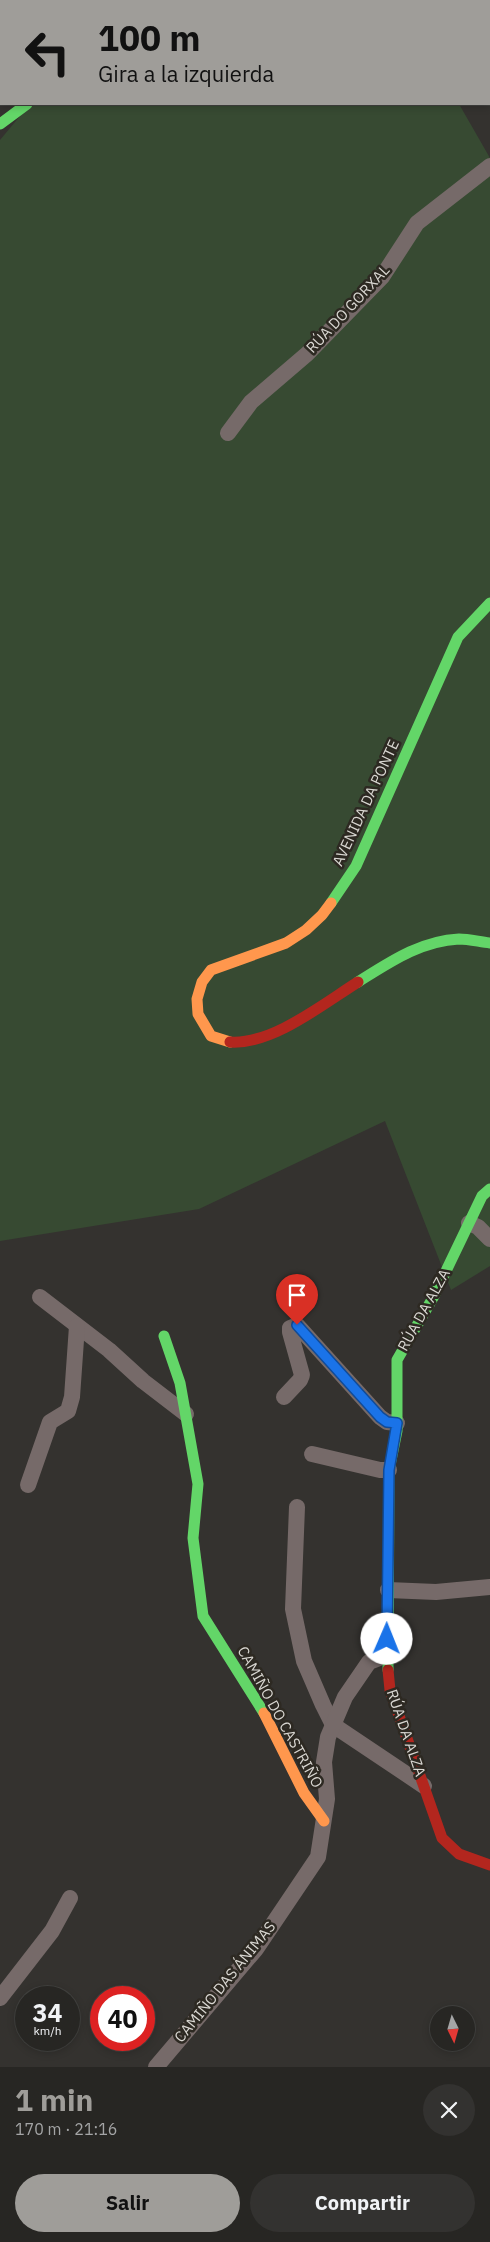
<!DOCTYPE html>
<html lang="es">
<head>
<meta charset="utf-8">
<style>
  :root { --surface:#272623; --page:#333230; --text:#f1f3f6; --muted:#a4a5a6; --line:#434341; --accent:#9f9d99 }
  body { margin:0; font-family:"IBM Plex Sans",sans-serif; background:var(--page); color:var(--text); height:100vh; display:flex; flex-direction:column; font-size:19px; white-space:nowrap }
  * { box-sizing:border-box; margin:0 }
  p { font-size:16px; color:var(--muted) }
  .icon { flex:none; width:28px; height:28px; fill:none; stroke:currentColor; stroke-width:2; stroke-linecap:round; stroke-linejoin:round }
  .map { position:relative; height:2067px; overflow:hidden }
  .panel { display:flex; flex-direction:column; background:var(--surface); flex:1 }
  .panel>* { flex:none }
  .top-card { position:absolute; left:0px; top:0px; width:490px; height:105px; box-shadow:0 2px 8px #0003,0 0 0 1px var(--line); background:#9f9d99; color:#111; overflow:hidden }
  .needle { width:32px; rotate:175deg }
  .fabs { position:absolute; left:430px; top:2006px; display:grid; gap:10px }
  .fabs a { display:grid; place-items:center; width:45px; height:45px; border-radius:50%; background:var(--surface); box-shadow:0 2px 8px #0003,0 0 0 1px var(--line); font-size:25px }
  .speed { position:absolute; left:15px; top:1986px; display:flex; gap:10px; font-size:25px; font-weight:700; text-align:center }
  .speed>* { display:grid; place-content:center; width:65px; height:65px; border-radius:50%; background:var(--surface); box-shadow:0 2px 8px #0003,0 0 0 1px var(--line); line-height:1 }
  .speed small { font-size:12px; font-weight:400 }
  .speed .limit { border:8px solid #d22; background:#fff; color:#111 }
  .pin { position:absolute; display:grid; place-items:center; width:42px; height:42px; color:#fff; margin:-51px -21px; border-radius:50% 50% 50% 0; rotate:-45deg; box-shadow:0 0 5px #0007 }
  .pin .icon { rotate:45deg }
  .me { position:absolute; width:55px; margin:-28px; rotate:1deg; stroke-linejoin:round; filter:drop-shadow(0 0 4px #0008) }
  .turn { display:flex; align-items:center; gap:18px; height:105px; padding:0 15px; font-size:22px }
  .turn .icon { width:65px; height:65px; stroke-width:2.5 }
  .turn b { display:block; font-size:35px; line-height:42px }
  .round { display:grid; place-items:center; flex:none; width:52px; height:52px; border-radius:26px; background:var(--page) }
  .overview { display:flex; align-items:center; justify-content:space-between; height:85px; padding:0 15px }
  h1 { font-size:30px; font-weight:700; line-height:38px; color:var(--accent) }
  .primary-button { display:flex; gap:10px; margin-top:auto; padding:10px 15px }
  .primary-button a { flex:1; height:58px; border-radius:30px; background:var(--accent); color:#111; font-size:20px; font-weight:700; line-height:58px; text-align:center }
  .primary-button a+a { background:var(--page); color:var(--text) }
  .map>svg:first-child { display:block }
</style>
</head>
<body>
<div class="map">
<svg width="490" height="2067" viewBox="0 0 490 2067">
  <rect width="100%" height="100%" fill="#34322f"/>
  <!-- green -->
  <g fill="#374a32">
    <polygon points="136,0 363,0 365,1 135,1"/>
    <polygon points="30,104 459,104 490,158 490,1266 451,1290 385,1121 199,1209 0,1241 0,140"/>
  </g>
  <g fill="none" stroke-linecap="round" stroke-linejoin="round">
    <!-- street -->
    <g stroke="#766a69" stroke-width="16">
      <polyline points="228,433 251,402 307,354 382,277 417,223 490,166"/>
      <polyline points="469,1223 478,1227 490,1239"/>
      <polyline points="40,1297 109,1350 143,1381 186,1414"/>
      <polyline points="284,1397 300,1380 302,1375 290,1332 290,1328 297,1325 380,1417 387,1422 397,1423"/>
      <polyline points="312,1454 380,1470 389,1470"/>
      <polyline points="28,1485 50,1422 68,1411 72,1397 77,1326"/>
      <polyline points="297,1507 293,1609 304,1661 323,1705 333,1725 424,1786"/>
      <polyline points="388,1590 436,1592 490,1587"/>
      <polyline points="0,1998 52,1931 70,1898"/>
      <polyline points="156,2067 256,1949 318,1857 327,1799 324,1762 328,1737 345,1697 369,1662 387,1655"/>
    </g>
    <!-- fast -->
    <g stroke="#63d668" stroke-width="11">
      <polyline points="72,1 76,0"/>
      <polyline points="150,1 151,0"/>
      <polyline points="0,70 1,69"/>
      <polyline points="0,124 27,104"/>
      <polyline points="331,903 356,866 458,637 490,603"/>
      <path d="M358,982C390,962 420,941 459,939C469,939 480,942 490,943"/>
      <polyline points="164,1336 180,1383 198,1484 193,1538 203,1616 264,1713"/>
      <polyline points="388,1670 389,1470 397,1431 397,1360 434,1296 482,1196 490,1189"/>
    </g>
    <!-- slow -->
    <g stroke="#ff974d" stroke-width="11">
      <polyline points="0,16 1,16"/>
      <polyline points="230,1042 211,1036 198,1014 197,999 202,982 211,970 286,943 306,930 322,915 331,903"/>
      <polyline points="264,1713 304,1793 324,1821"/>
    </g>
    <!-- jam -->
    <g stroke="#b3261e" stroke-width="11">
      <polyline points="122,1 123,0"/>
      <path d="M230,1042C272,1045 323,1004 358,982"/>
      <polyline points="388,1670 390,1690 442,1838 459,1854 490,1865"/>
    </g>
  </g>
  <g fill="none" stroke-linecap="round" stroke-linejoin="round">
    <!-- route casing -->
    <g stroke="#114b97" stroke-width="12">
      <polyline id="route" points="297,1325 380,1417 387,1422 397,1423 389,1470 387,1639"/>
    </g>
    <!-- route -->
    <use href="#route" stroke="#1a73e8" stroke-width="9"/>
  </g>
  <g text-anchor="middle" stroke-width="5" stroke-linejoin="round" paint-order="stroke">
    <!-- street labels -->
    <g font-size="15" fill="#d9d7d2" stroke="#2d2922">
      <text transform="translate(348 309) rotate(-47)" y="5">RÚA DO GORXAL</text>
      <text transform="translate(366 803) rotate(-65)" y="5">AVENIDA DA PONTE</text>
      <text transform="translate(424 1310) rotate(-61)" y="5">RÚA DA ALZA</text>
      <text transform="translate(280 1717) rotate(61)" y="5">CAMIÑO DO CASTRIÑO</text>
      <text transform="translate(406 1733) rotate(71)" y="5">RÚA DA ALZA</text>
      <text transform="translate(225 1982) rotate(-51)" y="5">CAMIÑO DAS ÁNIMAS</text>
    </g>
  </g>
</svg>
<div class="fabs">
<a><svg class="needle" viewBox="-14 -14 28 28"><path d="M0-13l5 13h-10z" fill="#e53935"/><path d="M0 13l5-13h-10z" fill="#a4a5a6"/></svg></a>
</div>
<div class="speed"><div>34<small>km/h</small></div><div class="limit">40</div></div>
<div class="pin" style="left:297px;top:1325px;background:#d93025"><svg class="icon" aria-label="arrive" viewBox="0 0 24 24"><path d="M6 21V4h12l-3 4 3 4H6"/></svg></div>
<svg class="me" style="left:387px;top:1639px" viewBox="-20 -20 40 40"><circle r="19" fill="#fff"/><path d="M0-13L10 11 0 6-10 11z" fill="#1a73e8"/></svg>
<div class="top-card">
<div class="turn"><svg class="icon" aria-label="left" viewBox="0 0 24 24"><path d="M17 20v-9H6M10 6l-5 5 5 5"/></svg><div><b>100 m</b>Gira a la izquierda</div></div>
</div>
</div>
<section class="panel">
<div class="overview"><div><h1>1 min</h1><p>170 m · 21:16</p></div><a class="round"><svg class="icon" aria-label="close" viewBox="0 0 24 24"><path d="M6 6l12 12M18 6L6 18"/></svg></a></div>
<div class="primary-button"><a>Salir</a><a>Compartir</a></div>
</section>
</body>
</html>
